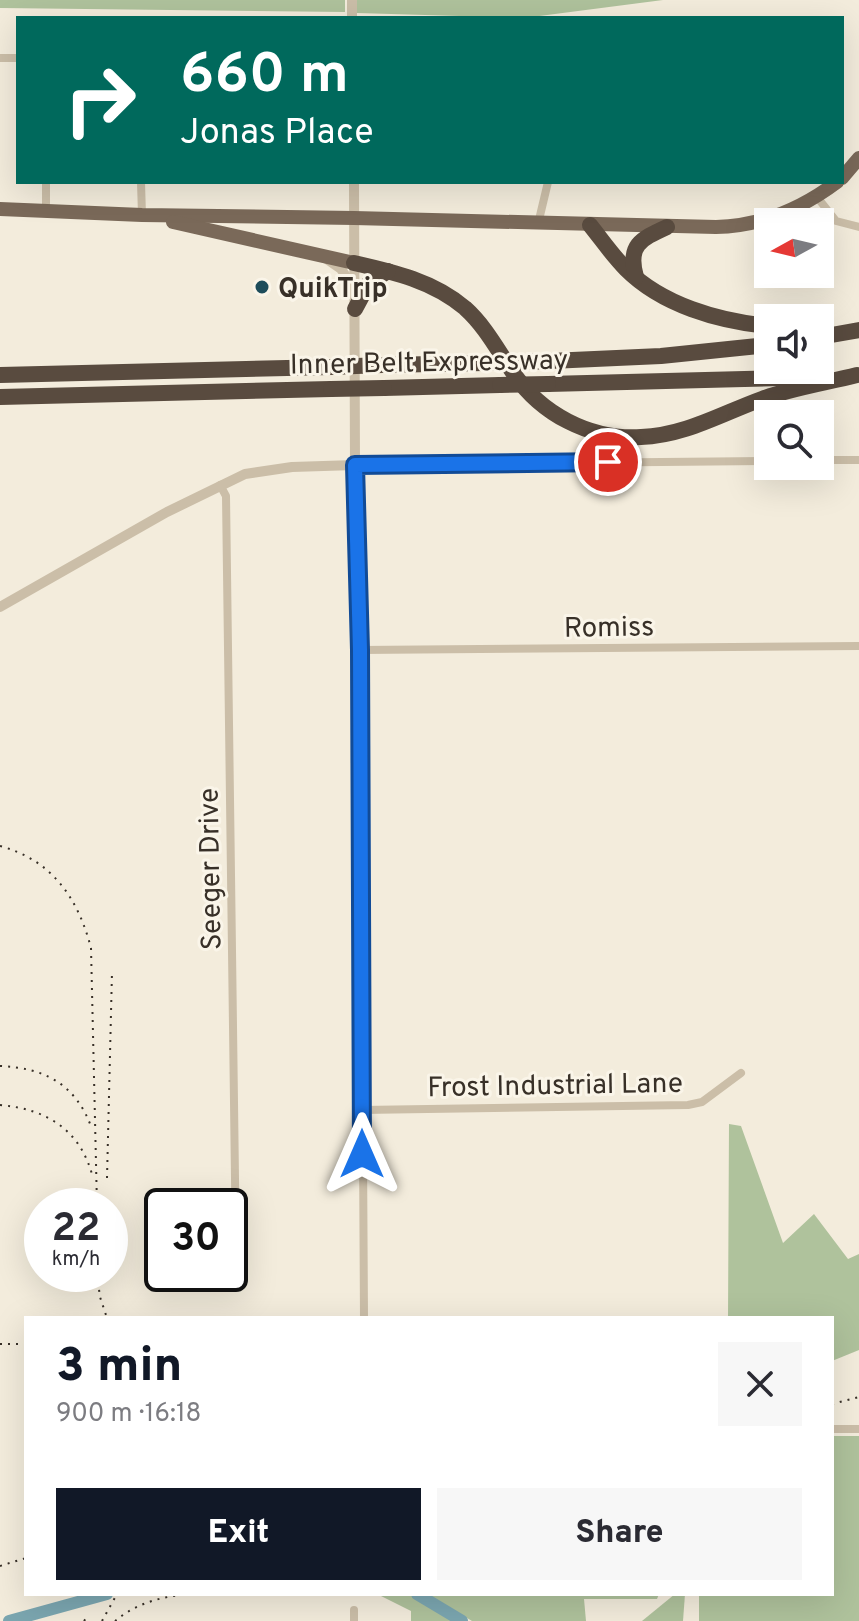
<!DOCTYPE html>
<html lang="en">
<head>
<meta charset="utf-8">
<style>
  :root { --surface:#fff; --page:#f7f7f7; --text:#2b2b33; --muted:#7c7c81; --accent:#111827 }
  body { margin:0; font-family:Overpass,sans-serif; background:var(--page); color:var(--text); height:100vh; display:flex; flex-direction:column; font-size:30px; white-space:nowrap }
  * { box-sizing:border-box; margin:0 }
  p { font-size:26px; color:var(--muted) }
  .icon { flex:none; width:44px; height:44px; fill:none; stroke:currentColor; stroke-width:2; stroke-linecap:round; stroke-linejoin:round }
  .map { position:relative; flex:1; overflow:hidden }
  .details { position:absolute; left:24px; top:1316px; width:810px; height:280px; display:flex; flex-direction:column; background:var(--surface); border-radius:0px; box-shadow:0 8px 32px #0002 }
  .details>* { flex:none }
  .top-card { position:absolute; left:16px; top:16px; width:828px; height:168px; border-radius:0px; box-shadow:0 8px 32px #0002; background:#00695c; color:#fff; overflow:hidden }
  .needle { width:52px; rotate:262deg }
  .buttons { position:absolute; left:754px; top:208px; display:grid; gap:16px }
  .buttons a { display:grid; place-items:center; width:80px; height:80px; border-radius:0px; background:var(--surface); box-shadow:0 8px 32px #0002; font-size:40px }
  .speed { position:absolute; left:24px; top:1188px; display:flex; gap:16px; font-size:40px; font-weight:700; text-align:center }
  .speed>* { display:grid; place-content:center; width:104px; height:104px; border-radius:50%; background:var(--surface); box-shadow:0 8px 32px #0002; line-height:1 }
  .speed small { font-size:20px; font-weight:400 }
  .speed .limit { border:4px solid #111; border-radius:12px; background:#fff; color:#111 }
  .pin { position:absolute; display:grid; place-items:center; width:68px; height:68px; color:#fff; margin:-34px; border:4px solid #fff; border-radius:50%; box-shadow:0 2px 8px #0007 }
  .me { position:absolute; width:88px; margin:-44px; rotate:0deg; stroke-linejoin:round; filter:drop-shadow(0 0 6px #0008) }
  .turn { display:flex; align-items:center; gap:28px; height:168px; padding:0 32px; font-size:36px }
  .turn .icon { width:104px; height:104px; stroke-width:2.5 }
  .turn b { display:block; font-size:56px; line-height:68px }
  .round { display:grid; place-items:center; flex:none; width:84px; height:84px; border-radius:0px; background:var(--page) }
  .summary { display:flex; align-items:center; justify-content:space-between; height:136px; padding:0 32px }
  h1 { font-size:48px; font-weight:800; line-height:60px; color:var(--accent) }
  .action { display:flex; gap:16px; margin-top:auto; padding:16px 32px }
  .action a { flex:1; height:92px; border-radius:0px; background:var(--accent); color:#fff; font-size:32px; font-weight:800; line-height:92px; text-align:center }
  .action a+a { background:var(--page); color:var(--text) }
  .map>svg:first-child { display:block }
</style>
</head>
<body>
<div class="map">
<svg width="859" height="1621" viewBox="0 0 859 1621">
  <rect width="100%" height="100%" fill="#f3ecdc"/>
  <!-- green -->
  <g fill="#afc29c">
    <polygon points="0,0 345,0 345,12 0,8"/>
    <polygon points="357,0 663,0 524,18 357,13"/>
    <polygon points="729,1124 741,1126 783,1243 814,1214 848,1259 859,1254 859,1350 832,1361 832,1318 728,1318"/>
    <polygon points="832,1436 859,1436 859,1621 699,1621 699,1594 832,1594"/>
    <polygon points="377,1594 410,1594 456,1621 411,1621 411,1611"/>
    <polygon points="427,1594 659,1594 657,1599 584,1599 586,1621 472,1621"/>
    <polygon points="675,1594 685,1594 683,1621 642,1621"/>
  </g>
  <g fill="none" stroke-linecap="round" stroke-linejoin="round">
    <!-- river -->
    <g stroke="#7ba6b0" stroke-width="12">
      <polyline points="417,1594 462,1621"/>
      <polyline points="9,1621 107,1594"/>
    </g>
    <!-- minor -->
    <g stroke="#cbbea8" stroke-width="8">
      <polyline points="0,58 18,58"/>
      <polyline points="141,182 142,215"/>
      <polyline points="817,197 836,221 859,227"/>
      <polyline points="46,210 46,182"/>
      <polyline points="538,224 548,182"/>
      <polyline points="820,460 859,460"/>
      <polyline points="220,485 226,496 236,1254"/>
      <polyline points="360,650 859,646"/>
      <polyline points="362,1110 688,1105 702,1102 741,1073"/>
      <polyline points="364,1318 360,650 355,465 768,461"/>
      <polyline points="832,1429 859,1429"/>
      <polyline points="354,1621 354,1610"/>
    </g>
    <!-- tertiary -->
    <g stroke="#cbbea8" stroke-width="10">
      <polyline points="352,0 352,18"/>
      <polyline points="328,260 341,269 352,285"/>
      <polyline points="0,607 167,512 245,474 292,467 355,465 354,182"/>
    </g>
    <!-- primary -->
    <g stroke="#7a6959" stroke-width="14">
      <polyline points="842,178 859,158"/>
      <path d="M0,209L142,215L354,218L716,227C762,226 801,209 837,182"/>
      <polyline points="173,222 354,263"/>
    </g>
    <!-- motorway -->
    <g stroke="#594b3f" stroke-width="16">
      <path d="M590,225C602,240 613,256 626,269C662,305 718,321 768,326"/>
      <path d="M354,263C394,272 433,281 465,308C485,326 497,349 512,371C540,414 590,440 641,437C684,436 723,413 762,399C792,388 825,383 857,375"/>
      <path d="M636,277C627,245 641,239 667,227"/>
      <polyline points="355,309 369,283 388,271"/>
      <polyline points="820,337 859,330"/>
      <polyline points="528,362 661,356 768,345"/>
      <polyline points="382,365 485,363"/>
      <polyline points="0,375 331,367"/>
      <polyline points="548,384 818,377"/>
      <polyline points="384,388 500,385"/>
      <polyline points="0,397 331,389"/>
    </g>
    <!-- rail -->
    <g stroke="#383028" stroke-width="2" stroke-dasharray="2 6" stroke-linecap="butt">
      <path d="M0,846C52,860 78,898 91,948L97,1206"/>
      <path d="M0,1066C45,1068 76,1084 92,1129"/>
      <path d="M0,1105C47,1109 81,1130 93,1178"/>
      <polyline points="107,1178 112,972"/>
      <polyline points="97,1274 100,1297 107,1318"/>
      <polyline points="0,1344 26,1344"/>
      <polyline points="832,1404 859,1397"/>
      <polyline points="0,1566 26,1558"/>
      <polyline points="84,1621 87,1617"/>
      <polyline points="102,1621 117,1594"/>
      <path d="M115,1621C155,1588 204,1594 252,1594"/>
    </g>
    <!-- motorway-bridge -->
    <g stroke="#594b3f" stroke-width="16">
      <polyline points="485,363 528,362"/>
      <polyline points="331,367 382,365"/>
      <polyline points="500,385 548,384"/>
      <polyline points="331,389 384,388"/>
    </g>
  </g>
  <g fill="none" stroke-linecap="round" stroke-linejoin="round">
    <!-- route casing -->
    <g stroke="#114b97" stroke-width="20">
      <polyline id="route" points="362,1154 360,650 355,465 608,462"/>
    </g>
    <!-- route -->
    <use href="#route" stroke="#1a73e8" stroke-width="14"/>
  </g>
  <!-- markers -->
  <circle fill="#1d4c5a" stroke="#faf5e9" stroke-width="3" cx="262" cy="287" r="8"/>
  <g text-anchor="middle" stroke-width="6" stroke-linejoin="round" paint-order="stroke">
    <!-- poi labels -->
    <g font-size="28" font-weight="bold" fill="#383028" stroke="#faf5e9" text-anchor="start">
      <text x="278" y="297">QuikTrip</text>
    </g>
    <!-- street labels -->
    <g font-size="28" fill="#383028" stroke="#faf5e9">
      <text transform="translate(429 361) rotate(-1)" y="10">Inner Belt Expressway</text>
      <text transform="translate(609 626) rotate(-1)" y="10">Romiss</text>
      <text transform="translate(209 869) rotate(-91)" y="10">Seeger Drive</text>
      <text transform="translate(555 1084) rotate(-1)" y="10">Frost Industrial Lane</text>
    </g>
  </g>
</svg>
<div class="buttons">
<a><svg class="needle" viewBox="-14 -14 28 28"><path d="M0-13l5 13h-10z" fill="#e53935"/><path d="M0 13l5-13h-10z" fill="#7c7c81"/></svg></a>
<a><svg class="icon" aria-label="sound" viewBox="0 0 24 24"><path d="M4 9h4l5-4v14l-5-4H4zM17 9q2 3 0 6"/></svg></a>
<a><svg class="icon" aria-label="search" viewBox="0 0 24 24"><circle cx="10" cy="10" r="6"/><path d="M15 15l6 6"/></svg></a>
</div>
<div class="speed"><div>22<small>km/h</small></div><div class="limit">30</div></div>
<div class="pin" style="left:608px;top:462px;background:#d93025"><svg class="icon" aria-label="arrive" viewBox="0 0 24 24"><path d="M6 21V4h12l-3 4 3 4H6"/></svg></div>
<svg class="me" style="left:362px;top:1154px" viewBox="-20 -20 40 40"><path d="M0-17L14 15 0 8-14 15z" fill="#1a73e8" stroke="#fff" stroke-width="4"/></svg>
<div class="top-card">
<div class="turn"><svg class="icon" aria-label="right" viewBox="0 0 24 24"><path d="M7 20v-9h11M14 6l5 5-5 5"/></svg><div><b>660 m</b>Jonas Place</div></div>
</div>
<section class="details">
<div class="summary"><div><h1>3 min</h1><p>900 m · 16:18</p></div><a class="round"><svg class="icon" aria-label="close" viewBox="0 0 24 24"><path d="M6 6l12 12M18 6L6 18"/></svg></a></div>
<div class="action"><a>Exit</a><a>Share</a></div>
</section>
</div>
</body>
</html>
